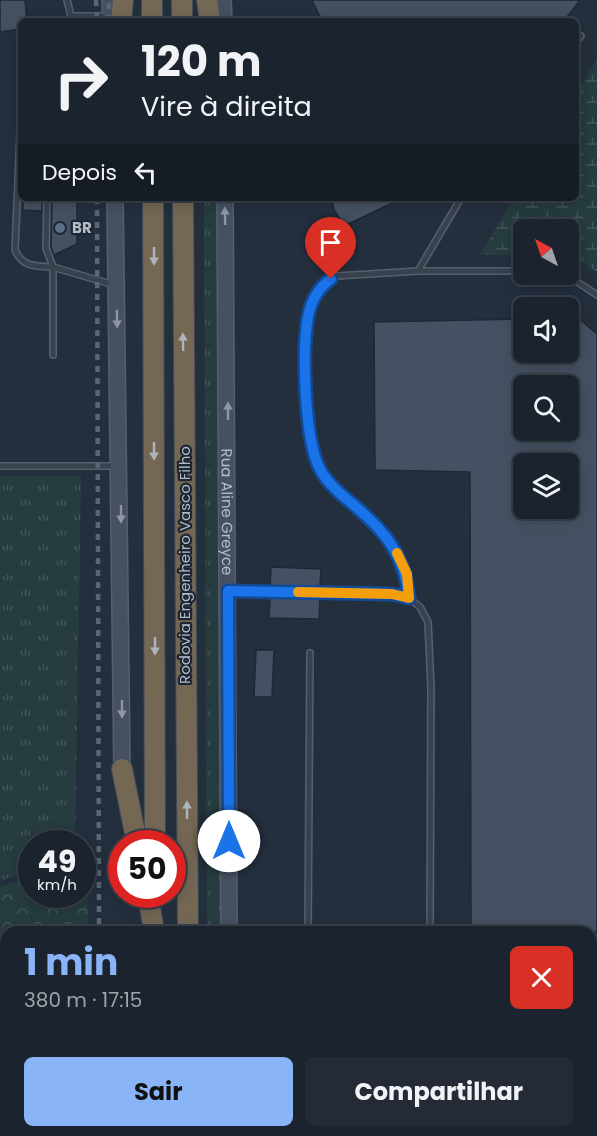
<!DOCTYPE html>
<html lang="pt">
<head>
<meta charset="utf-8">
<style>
  :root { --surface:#1b232e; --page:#242b36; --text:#f1f3f6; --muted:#a0a4aa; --line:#39404a; --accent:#8ab4f8 }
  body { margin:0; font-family:Poppins,sans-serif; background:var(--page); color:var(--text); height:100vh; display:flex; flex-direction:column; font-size:22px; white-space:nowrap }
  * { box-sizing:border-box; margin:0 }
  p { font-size:20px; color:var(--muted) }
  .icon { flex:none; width:33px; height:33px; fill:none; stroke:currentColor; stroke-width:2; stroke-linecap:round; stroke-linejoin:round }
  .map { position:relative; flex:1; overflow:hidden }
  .details { position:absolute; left:0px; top:926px; width:597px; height:212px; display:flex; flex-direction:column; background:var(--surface); border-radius:18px 18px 0 0; box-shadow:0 3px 15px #0003,0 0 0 2px var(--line) }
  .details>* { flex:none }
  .banner { position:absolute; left:18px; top:18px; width:561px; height:183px; border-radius:9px; box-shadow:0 3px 15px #0003,0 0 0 2px var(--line); background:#1b232e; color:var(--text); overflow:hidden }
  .needle { width:39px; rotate:320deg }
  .tools { position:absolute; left:513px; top:219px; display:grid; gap:12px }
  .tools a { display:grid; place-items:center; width:66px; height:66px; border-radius:9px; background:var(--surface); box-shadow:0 3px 15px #0003,0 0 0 2px var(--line); font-size:30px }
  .speed { position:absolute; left:18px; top:830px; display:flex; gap:12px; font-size:30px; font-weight:700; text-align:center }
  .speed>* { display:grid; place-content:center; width:78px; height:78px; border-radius:50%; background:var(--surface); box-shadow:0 3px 15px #0003,0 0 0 2px var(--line); line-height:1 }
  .speed small { font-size:15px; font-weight:400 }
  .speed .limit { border:9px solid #d22; background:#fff; color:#111 }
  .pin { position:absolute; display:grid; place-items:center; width:51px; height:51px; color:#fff; margin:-62px -26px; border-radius:50% 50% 50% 0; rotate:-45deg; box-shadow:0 0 6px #0007 }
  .pin .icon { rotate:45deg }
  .me { position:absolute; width:66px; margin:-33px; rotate:0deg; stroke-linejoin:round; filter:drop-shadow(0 0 4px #0008) }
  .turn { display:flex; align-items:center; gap:21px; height:126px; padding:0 24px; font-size:27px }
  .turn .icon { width:78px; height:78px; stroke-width:2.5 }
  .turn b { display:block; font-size:42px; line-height:51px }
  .then { display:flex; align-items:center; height:57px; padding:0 24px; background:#0003; gap:12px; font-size:22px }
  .round { display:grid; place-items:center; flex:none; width:63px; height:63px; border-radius:9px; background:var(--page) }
  .summary { display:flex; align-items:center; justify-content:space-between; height:102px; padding:0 24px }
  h1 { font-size:36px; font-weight:700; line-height:45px; color:var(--accent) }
  .cta { display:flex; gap:12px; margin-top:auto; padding:12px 24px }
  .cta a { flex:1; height:69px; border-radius:9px; background:var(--accent); color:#111; font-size:24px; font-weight:700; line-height:69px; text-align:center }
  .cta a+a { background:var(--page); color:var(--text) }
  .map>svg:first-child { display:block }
</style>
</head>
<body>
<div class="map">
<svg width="597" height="1136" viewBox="0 0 597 1136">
  <defs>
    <pattern id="grass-tufts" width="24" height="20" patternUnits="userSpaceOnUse" patternTransform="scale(1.5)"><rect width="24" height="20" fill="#263c3f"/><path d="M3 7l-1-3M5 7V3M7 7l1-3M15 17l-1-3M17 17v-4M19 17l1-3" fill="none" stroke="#435659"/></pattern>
    <pattern id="forest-crowns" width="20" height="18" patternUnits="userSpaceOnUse" patternTransform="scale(1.5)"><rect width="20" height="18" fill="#263c3f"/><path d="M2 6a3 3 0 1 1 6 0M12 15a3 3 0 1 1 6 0" fill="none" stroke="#435659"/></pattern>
    <pattern id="wetland-marsh" width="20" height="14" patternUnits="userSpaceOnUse" patternTransform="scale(1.5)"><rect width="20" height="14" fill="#263c3f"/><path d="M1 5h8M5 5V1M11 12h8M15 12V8" fill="none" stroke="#435659"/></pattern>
  </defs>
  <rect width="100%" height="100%" fill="#242f3e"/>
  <!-- grass -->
  <g fill="url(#grass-tufts)">
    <polygon points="204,198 216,198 220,532 221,932 207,931"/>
    <polygon points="0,476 81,476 75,843 32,843 31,869 0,881"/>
  </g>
  <!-- forest -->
  <polygon fill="url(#forest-crowns)" points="87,855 88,931 6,932 6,1131 90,1131 90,1136 0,1136 0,887 31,875 32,894 82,894 83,856"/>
  <!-- wetland -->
  <polygon fill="url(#wetland-marsh)" points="597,59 597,272 574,256 569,256 568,230 524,230 523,255 480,255 514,198 576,198 576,94"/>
  <!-- building -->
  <g fill="#455162" stroke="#1f2835" stroke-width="1.5" fill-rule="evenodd">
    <polygon points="0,0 25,0 27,21 21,21 21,29 0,32"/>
    <polygon points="312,0 580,0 564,21 322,21"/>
    <polygon points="23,198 42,198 42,211 23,210"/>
    <polygon points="52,198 77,198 77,244 54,255 51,247"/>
    <polygon points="333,198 403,198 344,226 333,208"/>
    <path d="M568,318H578L597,334V932H471L470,472L375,470L374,322L524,319V352H568ZM524,386H568V430H524ZM524,464H568V508H524Z"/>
    <polygon points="271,567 321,569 320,588 270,587"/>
    <polygon points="270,597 320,598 319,619 269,618"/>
    <polygon points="256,650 274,650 272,697 254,697"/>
  </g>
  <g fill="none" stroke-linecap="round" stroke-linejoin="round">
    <!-- lane casing -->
    <g stroke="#565f6c" stroke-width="8">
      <g id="lane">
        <polyline points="67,0 71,16 109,16"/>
        <polyline points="576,42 581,36"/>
        <path d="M21,111L15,250C23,268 36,266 53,267V355"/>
        <polyline points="47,198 46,248 53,267 114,285"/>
        <polyline points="418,271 461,198"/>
        <polyline points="565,274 597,295"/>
        <polyline points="0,466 118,466"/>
        <polyline points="229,591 392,594 409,598 420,607 428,622 431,687 430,932"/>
        <polyline points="409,598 407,574 396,551 377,527 328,481 314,457 310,435 306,365 308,316 315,295 325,283 337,276 418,271 524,271"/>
        <polyline points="308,932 310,653"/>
        <polyline points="274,1131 274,1136"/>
        <polyline points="431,1131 431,1136"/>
      </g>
    </g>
    <!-- secondary casing -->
    <g stroke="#565f6c" stroke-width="18">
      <g id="secondary">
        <polyline points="110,0 111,21"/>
        <polyline points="223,0 224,21"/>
        <polyline points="115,198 122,769"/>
        <path id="s1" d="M225,198L229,932"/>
        <polyline points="232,1131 232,1136"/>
      </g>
    </g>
    <!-- highway casing -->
    <g stroke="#434c59" stroke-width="22">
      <g id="highway">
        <polyline points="152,0 152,21"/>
        <polyline points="182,0 182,21"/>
        <polyline points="207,0 210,21"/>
        <polyline points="121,21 123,0"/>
        <polyline points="153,198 155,843"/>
        <polyline points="183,198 188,932"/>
        <polyline points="122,769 137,843"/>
        <polyline points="148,894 154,932"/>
        <polyline points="157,1131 157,1136"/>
        <polyline points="191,1131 191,1136"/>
      </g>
    </g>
    <!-- lane -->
    <use href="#lane" stroke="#38414e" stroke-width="5"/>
    <!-- secondary -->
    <use href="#secondary" stroke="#465061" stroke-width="15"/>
    <!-- highway -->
    <use href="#highway" stroke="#746855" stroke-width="20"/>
    <!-- rail -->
    <g stroke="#5a6575" stroke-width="4.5" stroke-dasharray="6 6" stroke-linecap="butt">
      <polyline points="96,0 97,21"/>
      <polyline points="108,21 109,0"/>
      <polyline points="97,198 99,932"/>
      <polyline points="108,1131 108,1136"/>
    </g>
  </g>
  <!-- one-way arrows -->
  <defs><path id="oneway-solid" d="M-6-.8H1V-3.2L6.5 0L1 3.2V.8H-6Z" transform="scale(1.5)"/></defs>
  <g fill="#8e96a5">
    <use href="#oneway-solid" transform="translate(225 216) rotate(-91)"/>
    <use href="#oneway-solid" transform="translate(117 319) rotate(89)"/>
    <use href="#oneway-solid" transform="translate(228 411) rotate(-90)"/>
    <use href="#oneway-solid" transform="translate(121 514) rotate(90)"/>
    <use href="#oneway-solid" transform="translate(122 709) rotate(90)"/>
  </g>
  <g fill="#aeb4bd">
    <use href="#oneway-solid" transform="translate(154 256) rotate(90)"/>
    <use href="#oneway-solid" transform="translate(183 342) rotate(-91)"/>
    <use href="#oneway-solid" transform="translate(154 451) rotate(90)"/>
    <use href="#oneway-solid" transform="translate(155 646) rotate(90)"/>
    <use href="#oneway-solid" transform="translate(187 810) rotate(-90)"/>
  </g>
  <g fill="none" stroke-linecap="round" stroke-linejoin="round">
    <!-- route casing -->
    <g stroke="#114b97" stroke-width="15">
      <path id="route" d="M229,841L228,591L392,594L409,598C405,557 387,533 356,507C343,496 329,485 321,471C304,442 302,350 308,317C311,301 318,288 331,279"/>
    </g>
    <!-- route -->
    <use href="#route" stroke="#1a73e8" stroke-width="10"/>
    <!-- slow -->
    <polyline stroke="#f59e0b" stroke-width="10" points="298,592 392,594 409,598 407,574 397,553"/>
  </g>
  <!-- markers -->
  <circle fill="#5c6f8a" stroke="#1d2633" stroke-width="2" cx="60" cy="228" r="6"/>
  <g text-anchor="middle" stroke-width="4.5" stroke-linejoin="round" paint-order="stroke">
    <!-- poi labels -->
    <g font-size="15" font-weight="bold" fill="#b4bcc9" stroke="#1d2633" text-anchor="start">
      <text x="72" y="233">BR</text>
    </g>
    <!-- street labels -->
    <g font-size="15" fill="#b4bcc9" stroke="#1d2633">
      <text dy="5" stroke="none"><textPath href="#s1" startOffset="314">Rua Aline Greyce</textPath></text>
      <text transform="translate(185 565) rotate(-90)" y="5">Rodovia Engenheiro Vasco Filho</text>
    </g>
  </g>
</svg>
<div class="tools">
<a><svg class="needle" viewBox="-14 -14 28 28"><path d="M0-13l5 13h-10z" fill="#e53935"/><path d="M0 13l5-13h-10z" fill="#a0a4aa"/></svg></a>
<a><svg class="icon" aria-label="sound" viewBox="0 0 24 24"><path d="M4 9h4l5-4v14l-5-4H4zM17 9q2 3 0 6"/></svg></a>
<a><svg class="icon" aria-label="search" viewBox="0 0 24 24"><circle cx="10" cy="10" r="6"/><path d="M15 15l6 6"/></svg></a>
<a><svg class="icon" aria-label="layers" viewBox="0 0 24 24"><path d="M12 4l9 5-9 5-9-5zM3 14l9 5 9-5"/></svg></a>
</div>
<div class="speed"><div>49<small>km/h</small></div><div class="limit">50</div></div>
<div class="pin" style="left:331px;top:279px;background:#d93025"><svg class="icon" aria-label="arrive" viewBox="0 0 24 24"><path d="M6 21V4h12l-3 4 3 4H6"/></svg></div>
<svg class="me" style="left:229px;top:841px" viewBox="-20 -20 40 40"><circle r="19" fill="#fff"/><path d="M0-13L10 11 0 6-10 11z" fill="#1a73e8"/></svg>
<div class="banner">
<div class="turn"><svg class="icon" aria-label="right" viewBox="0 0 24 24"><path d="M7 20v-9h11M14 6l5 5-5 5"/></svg><div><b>120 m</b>Vire à direita</div></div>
<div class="then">Depois<svg class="icon" aria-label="left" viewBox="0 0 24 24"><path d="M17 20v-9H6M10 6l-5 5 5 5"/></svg></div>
</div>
<section class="details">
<div class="summary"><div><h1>1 min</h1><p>380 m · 17:15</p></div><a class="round" style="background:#d93025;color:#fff"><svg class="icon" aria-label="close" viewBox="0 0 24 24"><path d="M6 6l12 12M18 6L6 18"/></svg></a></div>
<div class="cta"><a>Sair</a><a>Compartilhar</a></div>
</section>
</div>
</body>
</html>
